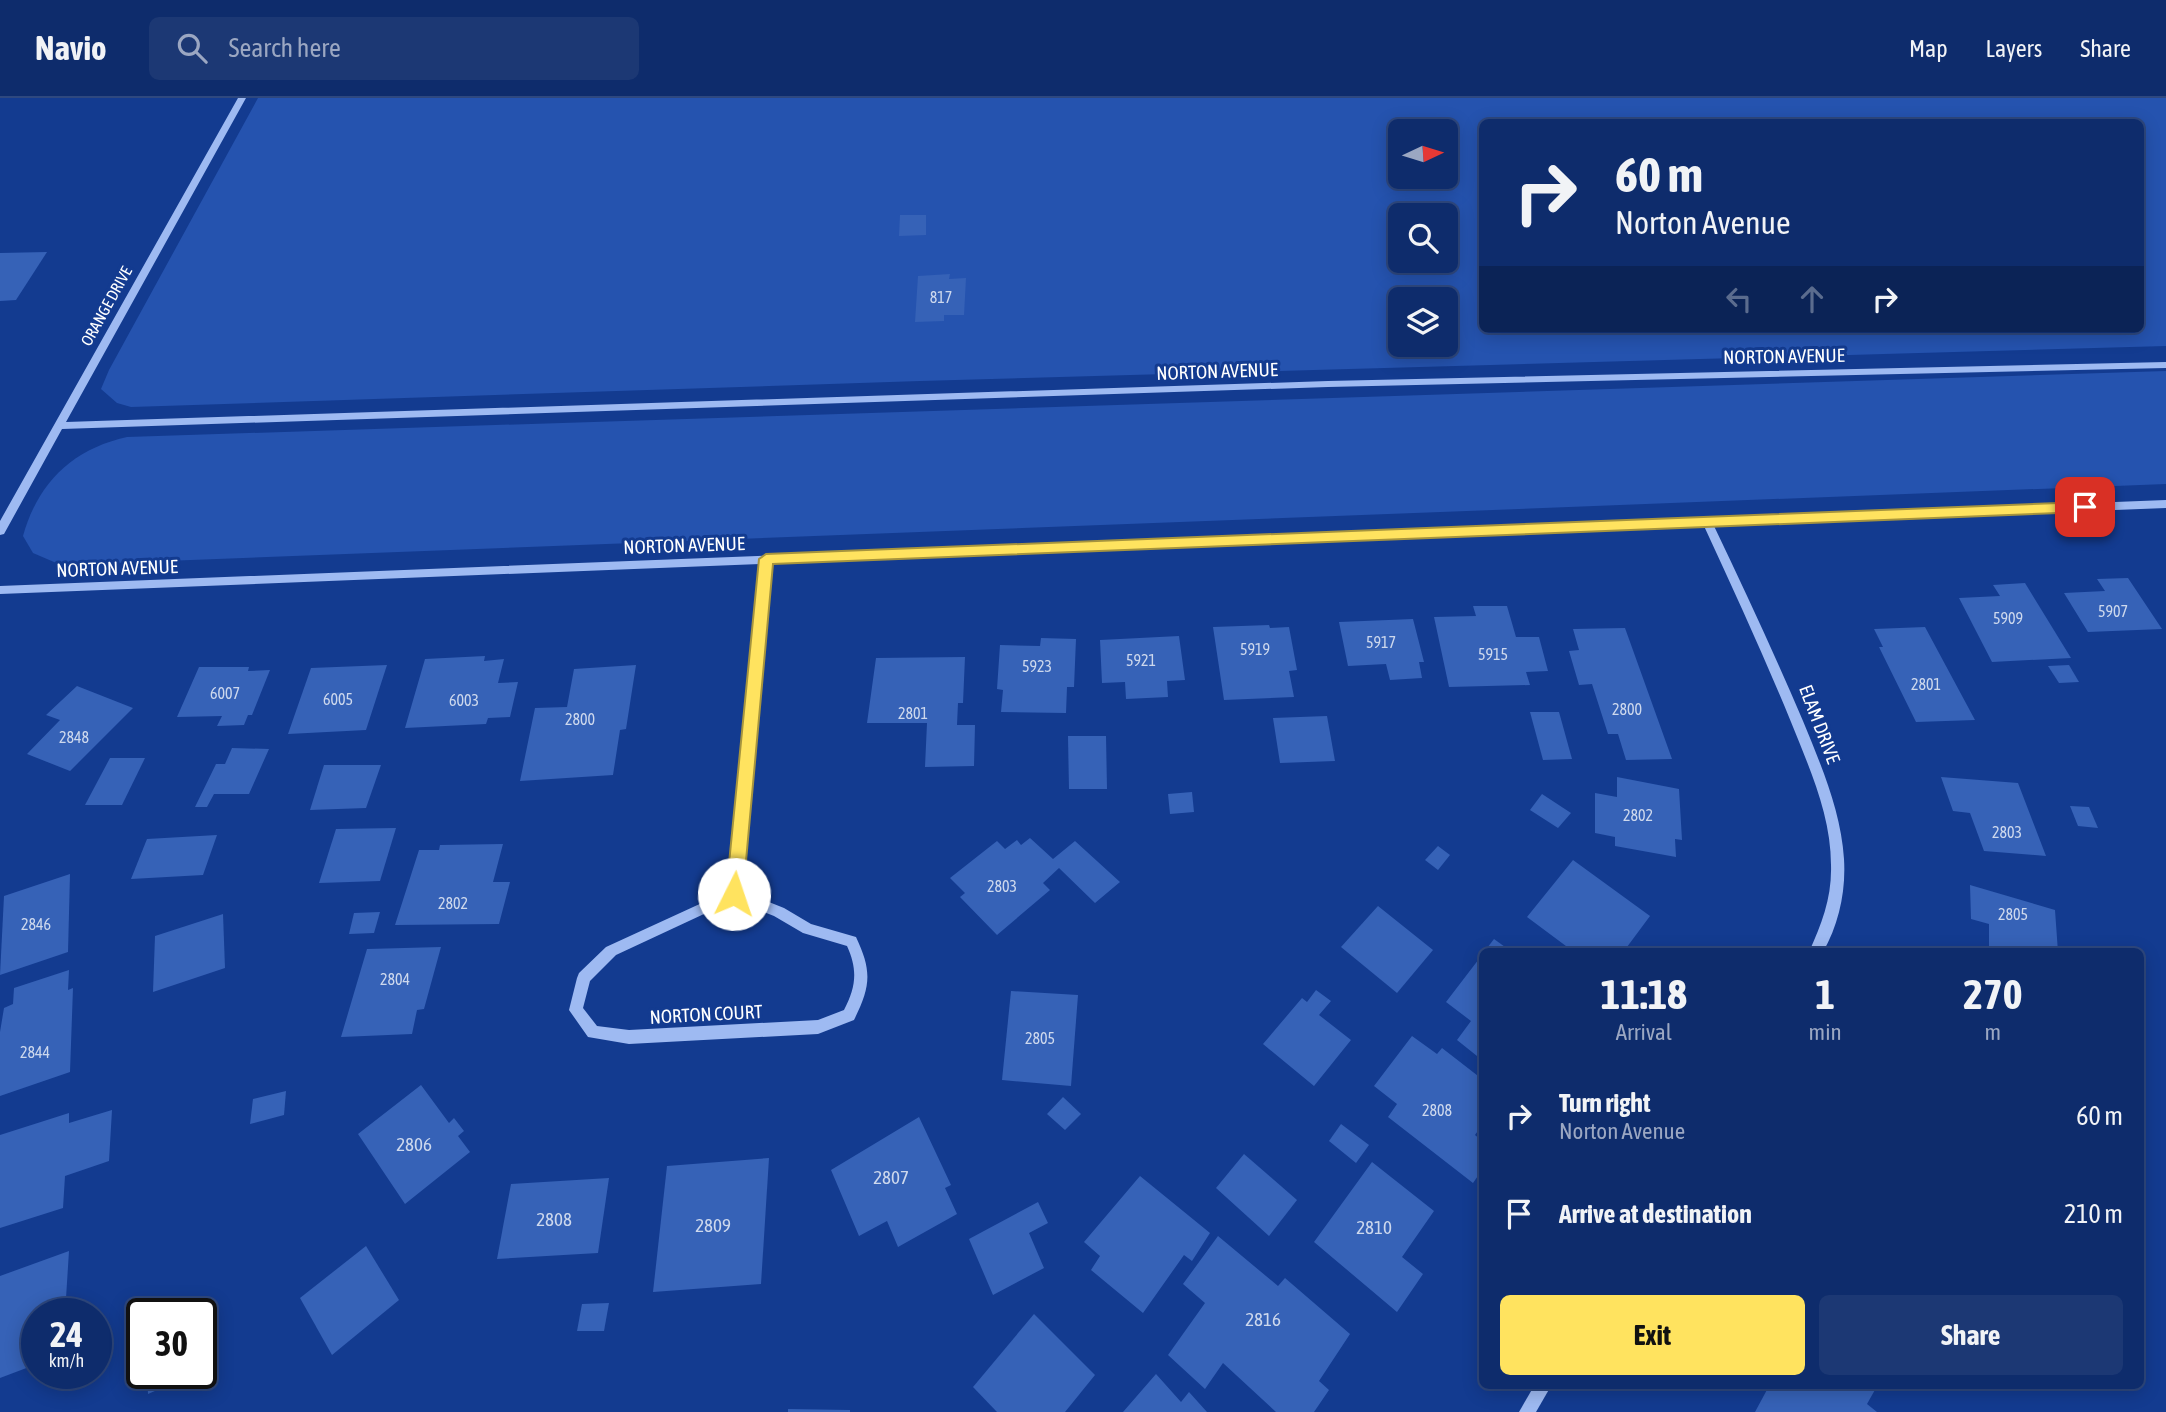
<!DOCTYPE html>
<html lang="en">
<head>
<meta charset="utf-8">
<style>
  :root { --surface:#0e2c6c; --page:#1c3874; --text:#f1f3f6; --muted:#9ba7c2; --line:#2e487f; --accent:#ffe35f }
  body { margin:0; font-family:"Asap Condensed",sans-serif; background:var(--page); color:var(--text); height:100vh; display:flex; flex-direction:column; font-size:26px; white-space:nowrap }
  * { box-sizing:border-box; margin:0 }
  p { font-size:23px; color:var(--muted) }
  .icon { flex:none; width:38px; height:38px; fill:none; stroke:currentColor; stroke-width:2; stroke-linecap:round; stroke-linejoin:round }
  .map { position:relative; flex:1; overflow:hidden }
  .side { position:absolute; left:1479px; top:850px; width:665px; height:441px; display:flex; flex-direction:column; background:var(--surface); border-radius:10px; box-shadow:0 4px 18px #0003,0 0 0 2px var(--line) }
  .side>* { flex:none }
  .top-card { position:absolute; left:1479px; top:21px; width:665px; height:214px; border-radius:10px; box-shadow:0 4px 18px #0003,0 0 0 2px var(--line); background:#0e2c6c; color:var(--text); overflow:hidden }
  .needle { width:46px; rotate:86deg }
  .controls { position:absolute; left:1388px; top:21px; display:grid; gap:14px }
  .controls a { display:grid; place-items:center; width:70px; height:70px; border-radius:10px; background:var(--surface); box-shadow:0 4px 18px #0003,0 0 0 2px var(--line); font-size:35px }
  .speed { position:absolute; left:21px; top:1200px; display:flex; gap:14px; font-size:35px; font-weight:700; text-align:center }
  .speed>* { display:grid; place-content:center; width:91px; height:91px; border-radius:50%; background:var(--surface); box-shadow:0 4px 18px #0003,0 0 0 2px var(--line); line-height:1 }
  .speed small { font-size:18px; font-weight:400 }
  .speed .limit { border:4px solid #111; border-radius:10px; background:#fff; color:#111 }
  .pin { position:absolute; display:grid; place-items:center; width:60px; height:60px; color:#fff; margin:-30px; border-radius:14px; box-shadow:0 4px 10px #0006 }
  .me { position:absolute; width:77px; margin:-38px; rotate:4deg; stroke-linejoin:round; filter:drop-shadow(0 0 5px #0008) }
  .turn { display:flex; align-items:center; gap:24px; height:147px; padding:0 21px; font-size:32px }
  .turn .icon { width:91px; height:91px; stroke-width:2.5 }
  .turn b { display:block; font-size:49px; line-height:60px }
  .lanes { display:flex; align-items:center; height:66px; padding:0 21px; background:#0003; justify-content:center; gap:35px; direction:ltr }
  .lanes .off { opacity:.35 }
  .eta { display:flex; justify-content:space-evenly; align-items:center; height:119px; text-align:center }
  .eta b { font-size:42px; font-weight:700; line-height:49px }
  .primary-button { display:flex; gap:14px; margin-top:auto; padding:14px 21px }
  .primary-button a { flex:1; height:80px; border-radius:10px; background:var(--accent); color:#111; font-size:28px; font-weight:700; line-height:80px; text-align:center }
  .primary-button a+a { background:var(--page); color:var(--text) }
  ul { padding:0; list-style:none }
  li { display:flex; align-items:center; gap:21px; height:98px; padding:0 21px }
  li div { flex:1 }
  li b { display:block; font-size:26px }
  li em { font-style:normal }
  header { display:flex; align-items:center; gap:42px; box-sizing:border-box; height:98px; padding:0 35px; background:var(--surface); border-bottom:2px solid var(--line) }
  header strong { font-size:33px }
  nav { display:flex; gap:38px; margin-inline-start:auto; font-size:24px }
  .search { width:490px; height:63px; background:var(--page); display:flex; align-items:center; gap:18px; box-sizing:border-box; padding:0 24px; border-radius:10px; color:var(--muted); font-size:26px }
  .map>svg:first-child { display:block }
</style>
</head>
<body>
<header>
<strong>Navio</strong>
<div class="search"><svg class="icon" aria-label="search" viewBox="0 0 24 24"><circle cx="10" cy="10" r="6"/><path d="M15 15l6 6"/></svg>Search here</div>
<nav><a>Map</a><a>Layers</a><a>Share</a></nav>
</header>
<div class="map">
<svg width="2166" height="1314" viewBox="0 0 2166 1314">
  <rect width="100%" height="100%" fill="#133b90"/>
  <!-- green -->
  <g fill="#2553af" fill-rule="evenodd">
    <path d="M258,0H2166V248L920,283L131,309L117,305L101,291L109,272ZM1482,24H2140V231H1482ZM1400,33H1446V79H1400ZM1400,117H1446V163H1400ZM1400,201H1446V247H1400Z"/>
    <path d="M2166,273V386L61,467L33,455L23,438C38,384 73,351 127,339Z"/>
  </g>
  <!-- building -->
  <g fill="#3662b7">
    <polygon points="900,117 926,117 926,137 899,138"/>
    <polygon points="47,154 16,202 0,203 0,155"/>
    <polygon points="950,176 949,181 966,180 964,217 944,217 944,223 915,224 918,178"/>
    <polygon points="2128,480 2162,531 2088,534 2064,495 2105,493 2097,481"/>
    <polygon points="2025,485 2071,560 1992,564 1959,500 2000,498 1993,487"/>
    <polygon points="1473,508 1507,508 1516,539 1539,539 1548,573 1526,574 1530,587 1449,589 1434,519 1476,518"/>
    <polygon points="1413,521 1424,564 1419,564 1422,580 1390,582 1386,566 1348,568 1339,524"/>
    <polygon points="1269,527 1270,530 1289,529 1297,572 1289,573 1294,599 1224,602 1213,529"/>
    <polygon points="1925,529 1975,622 1916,624 1879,549 1883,549 1874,531"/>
    <polygon points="1625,530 1672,661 1626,662 1618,636 1608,636 1592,586 1579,587 1569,553 1579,552 1573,531"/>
    <polygon points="1179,538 1185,582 1167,583 1168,599 1126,601 1125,584 1102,585 1100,542"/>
    <polygon points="1041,540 1076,541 1074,589 1067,589 1066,615 1001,614 1003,592 997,591 1000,547 1040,548"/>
    <polygon points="485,558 484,563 504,561 498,585 518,584 510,619 488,620 486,626 405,630 425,561"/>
    <polygon points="965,559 963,605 958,605 957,627 975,627 974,668 925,669 927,625 867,625 876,560"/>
    <polygon points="387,567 366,632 288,636 311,570"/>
    <polygon points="636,567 626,631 620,632 613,677 520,683 535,610 567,609 574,571"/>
    <polygon points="2069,567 2079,584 2059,585 2048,568"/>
    <polygon points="199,569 249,569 248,573 270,572 252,617 248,617 244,627 217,628 222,618 177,619"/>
    <polygon points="77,588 133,610 70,673 27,656 60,622 46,617"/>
    <polygon points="1530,614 1559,614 1572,661 1543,662"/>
    <polygon points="1327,618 1335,663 1280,665 1273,620"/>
    <polygon points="1068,638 1106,638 1107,691 1069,691"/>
    <polygon points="232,650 269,651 249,696 214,696 207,709 195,709 216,666 225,666"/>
    <polygon points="110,660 145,660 122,707 85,707"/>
    <polygon points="324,667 381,667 366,710 310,712"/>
    <polygon points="1617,679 1679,691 1682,742 1675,741 1676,759 1615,748 1615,739 1595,735 1595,695 1617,699"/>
    <polygon points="1941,679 2018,685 2046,758 1984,753 1970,715 1953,713"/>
    <polygon points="1192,694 1194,714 1170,716 1168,696"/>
    <polygon points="1542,696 1571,715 1558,730 1530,712"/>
    <polygon points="2070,708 2089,709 2098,730 2078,728"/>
    <polygon points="396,730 380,783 319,785 336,731"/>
    <polygon points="217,737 203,777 131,781 147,741"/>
    <polygon points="1030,740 1053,761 1075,743 1120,784 1095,805 1059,770 1043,785 1050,792 997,837 960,799 965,795 950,780 997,743 1005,751 1017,742 1021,747"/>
    <polygon points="503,746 493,784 510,784 499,826 395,827 419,752 439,752 440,747"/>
    <polygon points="1438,748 1450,757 1438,772 1425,762"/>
    <polygon points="1573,762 1650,818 1627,849 1635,854 1574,854 1527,819"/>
    <polygon points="70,776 68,854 0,877 4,798"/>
    <polygon points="1970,787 2055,812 2058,854 1989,854 1989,826 1971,821"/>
    <polygon points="1378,808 1433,852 1397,895 1341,849"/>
    <polygon points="380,814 374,835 349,836 354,815"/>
    <polygon points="223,816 225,870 153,894 155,838"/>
    <polygon points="1494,841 1512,854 1484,854"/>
    <polygon points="441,849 424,911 417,912 412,936 341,939 367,851"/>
    <polygon points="1482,857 1482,962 1457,942 1471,923 1446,904"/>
    <polygon points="69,872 68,892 73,890 70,974 0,998 0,934 4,910 13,906 14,890"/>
    <polygon points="1316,892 1331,903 1319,917 1351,942 1314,988 1263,946 1302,900 1307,904"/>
    <polygon points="1011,893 1078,897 1071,988 1002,982"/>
    <polygon points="1412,938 1437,956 1442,950 1482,981 1482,1027 1475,1037 1482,1043 1482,1072 1473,1085 1388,1019 1397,1006 1374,988"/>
    <polygon points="421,987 449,1025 454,1020 464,1033 458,1038 470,1054 405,1106 358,1036"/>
    <polygon points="286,993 284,1017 250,1026 253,1001"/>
    <polygon points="1063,999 1081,1016 1065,1032 1047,1016"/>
    <polygon points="112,1012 109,1063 65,1078 63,1110 0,1130 0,1037 69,1015 69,1025"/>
    <polygon points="919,1019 951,1087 945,1090 957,1116 898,1149 887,1123 859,1138 831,1072"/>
    <polygon points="1341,1026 1369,1047 1356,1065 1329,1043"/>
    <polygon points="1244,1056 1297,1102 1269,1138 1216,1090"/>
    <polygon points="769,1060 761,1186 653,1194 667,1068"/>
    <polygon points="1372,1064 1434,1113 1402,1159 1423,1176 1397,1214 1314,1144"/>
    <polygon points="1140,1078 1210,1135 1192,1163 1184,1157 1143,1215 1091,1172 1100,1158 1084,1144"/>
    <polygon points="609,1080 598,1155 497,1161 511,1086"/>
    <polygon points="1038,1104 1048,1125 1029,1135 1044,1170 993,1197 969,1141"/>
    <polygon points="1218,1138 1278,1188 1285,1180 1350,1236 1319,1283 1329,1292 1314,1314 1276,1314 1223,1265 1205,1291 1168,1257 1205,1205 1183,1186"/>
    <polygon points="366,1148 399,1202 332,1257 300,1200"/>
    <polygon points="69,1153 65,1216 37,1216 37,1266 0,1280 0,1178"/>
    <polygon points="609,1205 604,1233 577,1233 582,1206"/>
    <polygon points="1034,1216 1095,1277 1065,1314 997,1314 973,1289"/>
    <polygon points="147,1276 187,1276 187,1279 148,1296"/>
    <polygon points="1156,1276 1181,1304 1189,1294 1207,1314 1123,1314"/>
    <polygon points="1769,1288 1873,1288 1876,1290 1867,1306 1877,1314 1755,1314"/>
    <polygon points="788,1311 850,1312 850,1314 788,1314"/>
  </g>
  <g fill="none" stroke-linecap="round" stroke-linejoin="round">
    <!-- minor -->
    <g fill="#9ebaf2" fill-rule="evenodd">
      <polygon points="238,0 246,0 66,324 1328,283 2166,264 2166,270 1328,289 62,331 4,436 0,437 0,423"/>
      <path d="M2166,402V410L1714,428C1745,493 1775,557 1803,623C1821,667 1841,713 1844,761C1846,793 1839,826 1823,854H1809C1822,825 1832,799 1831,767C1831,717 1809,669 1791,624C1764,558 1734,493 1704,428L771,466L741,793L784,810L811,826L856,839C872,873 871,888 854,922L818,936L629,946L588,939L569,912L577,880L579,875L606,849L728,793L760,466L0,496V488ZM734,802L774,818L803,835L847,848C858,872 856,889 844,912L818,922L629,932L597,928L583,910L590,883L616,857Z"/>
      <polygon points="1534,1288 1551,1288 1536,1314 1519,1314"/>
    </g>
  </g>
  <!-- route -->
  <polygon fill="#ffe35f" stroke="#a6943e" stroke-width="2" points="2085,404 2092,409 2085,414 773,466 743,796 734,803 726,796 759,461 766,456"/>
  <g text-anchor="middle" stroke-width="6" stroke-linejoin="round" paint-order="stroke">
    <!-- number labels -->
    <g font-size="16" fill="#cdd8ed">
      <text x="941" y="205">817</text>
      <text x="2113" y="519">5907</text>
      <text x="2008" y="526">5909</text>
      <text x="1381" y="550">5917</text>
      <text x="1255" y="557">5919</text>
      <text x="1493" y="562">5915</text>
      <text x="1141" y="568">5921</text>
      <text x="1037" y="574">5923</text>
      <text x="1926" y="592">2801</text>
      <text x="225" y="601">6007</text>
      <text x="338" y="607">6005</text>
      <text x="464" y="608">6003</text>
      <text x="1627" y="617">2800</text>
      <text x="913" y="621">2801</text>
      <text x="580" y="627">2800</text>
      <text x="74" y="645">2848</text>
      <text x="1638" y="723">2802</text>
      <text x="2007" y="740">2803</text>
      <text x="1002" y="794">2803</text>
      <text x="453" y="811">2802</text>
      <text x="2013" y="822">2805</text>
      <text x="36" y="832">2846</text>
      <text x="395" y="887">2804</text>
      <text x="1040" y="946">2805</text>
      <text x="35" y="960">2844</text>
      <text x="1437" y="1018">2808</text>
    </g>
    <!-- far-street labels -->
    <g font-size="16" fill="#fff" stroke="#133b90">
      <text transform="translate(106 208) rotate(-61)" y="6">ORANGE DRIVE</text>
    </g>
    <!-- street labels -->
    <g font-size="19" fill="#fff" stroke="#133b90">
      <text transform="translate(1784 258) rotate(-1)" y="7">NORTON AVENUE</text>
      <text transform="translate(1217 273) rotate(-2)" y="7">NORTON AVENUE</text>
      <text transform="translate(684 447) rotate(-2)" y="7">NORTON AVENUE</text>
      <text transform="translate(117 470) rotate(-2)" y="7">NORTON AVENUE</text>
      <text transform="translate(1820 626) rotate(69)" y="7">ELAM DRIVE</text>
      <text transform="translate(706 916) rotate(-3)" y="7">NORTON COURT</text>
    </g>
    <!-- near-number labels -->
    <g font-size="19" fill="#cdd8ed">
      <text x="414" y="1053">2806</text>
      <text x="891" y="1086">2807</text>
      <text x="554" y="1128">2808</text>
      <text x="713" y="1134">2809</text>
      <text x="1374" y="1136">2810</text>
      <text x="1263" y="1228">2816</text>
    </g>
  </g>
</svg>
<div class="controls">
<a><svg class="needle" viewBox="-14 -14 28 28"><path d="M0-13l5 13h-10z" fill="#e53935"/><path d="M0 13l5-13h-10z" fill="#9ba7c2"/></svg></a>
<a><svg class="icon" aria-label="search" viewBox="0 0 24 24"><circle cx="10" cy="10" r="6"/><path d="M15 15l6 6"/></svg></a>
<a><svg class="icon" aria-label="layers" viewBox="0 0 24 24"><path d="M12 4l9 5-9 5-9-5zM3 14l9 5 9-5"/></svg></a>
</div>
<div class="speed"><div>24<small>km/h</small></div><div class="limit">30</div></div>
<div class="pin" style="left:2085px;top:409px;background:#d93025"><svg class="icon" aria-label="arrive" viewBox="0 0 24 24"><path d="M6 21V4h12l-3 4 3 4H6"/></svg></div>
<svg class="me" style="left:734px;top:796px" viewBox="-20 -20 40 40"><circle r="19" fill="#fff"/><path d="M0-13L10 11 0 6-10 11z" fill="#ffe35f"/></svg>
<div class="top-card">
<div class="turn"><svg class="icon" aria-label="right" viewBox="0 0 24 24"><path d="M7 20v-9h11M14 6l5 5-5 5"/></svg><div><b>60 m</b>Norton Avenue</div></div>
<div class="lanes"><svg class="icon off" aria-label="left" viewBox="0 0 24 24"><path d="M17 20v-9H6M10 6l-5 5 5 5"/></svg><svg class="icon off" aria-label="ahead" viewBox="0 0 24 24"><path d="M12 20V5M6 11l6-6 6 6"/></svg><svg class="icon" aria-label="right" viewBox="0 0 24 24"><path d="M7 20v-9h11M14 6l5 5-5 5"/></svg></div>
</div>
<section class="side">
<div class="eta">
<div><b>11:18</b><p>Arrival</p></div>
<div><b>1</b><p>min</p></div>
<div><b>270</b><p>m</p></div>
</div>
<ul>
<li><svg class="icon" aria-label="right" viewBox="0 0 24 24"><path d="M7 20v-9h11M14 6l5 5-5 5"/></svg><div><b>Turn right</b><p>Norton Avenue</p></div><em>60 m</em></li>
<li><svg class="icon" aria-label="arrive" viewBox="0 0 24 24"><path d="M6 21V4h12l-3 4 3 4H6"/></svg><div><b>Arrive at destination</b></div><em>210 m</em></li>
</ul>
<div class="primary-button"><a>Exit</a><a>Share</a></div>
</section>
</div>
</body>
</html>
